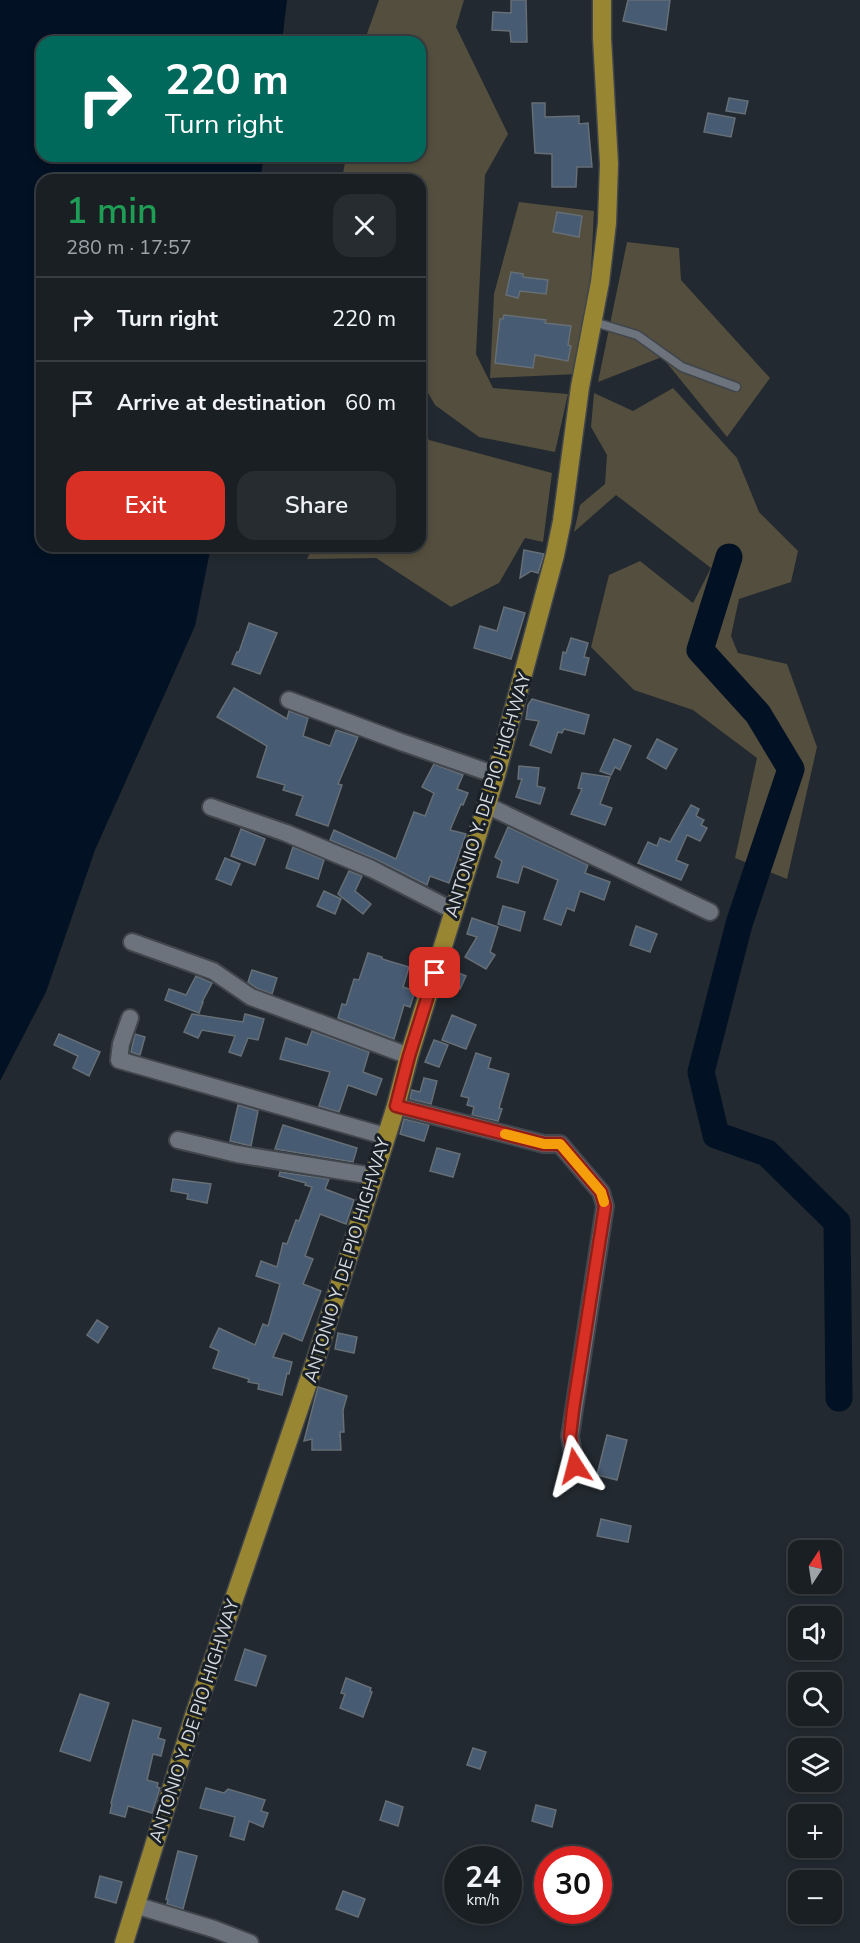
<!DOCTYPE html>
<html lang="en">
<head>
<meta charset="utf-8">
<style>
  :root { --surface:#1a1f24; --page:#272c31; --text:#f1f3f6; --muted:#9fa2a6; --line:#383d41; --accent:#d93025 }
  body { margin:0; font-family:"Nunito Sans",sans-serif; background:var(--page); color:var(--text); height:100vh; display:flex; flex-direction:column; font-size:22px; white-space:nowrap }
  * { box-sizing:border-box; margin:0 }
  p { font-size:20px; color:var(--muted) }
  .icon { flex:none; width:33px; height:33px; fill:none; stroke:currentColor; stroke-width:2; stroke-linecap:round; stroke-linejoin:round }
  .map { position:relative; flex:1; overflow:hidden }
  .panel { position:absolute; left:36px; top:174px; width:390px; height:378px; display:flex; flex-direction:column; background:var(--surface); border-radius:18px; box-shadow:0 3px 9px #0003,0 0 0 2px var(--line) }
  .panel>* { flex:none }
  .banner { position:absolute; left:36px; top:36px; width:390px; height:126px; border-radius:18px; box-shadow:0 3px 9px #0003,0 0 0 2px var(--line); background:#00695c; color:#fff; overflow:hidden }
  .needle { width:39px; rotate:12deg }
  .tools { position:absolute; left:788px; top:1540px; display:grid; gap:12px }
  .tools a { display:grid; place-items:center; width:54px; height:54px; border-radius:12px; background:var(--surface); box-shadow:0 3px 9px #0003,0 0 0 2px var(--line); font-size:30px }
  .speed { position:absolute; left:444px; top:1846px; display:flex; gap:12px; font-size:30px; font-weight:700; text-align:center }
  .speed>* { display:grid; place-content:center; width:78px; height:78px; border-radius:50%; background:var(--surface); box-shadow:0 3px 9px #0003,0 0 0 2px var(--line); line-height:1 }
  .speed small { font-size:15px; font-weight:400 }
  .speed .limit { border:9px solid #d22; background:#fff; color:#111 }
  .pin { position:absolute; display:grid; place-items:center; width:51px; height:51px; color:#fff; margin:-26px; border-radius:12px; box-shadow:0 3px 9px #0006 }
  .me { position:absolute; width:66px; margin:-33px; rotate:351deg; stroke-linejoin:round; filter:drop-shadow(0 0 4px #0008) }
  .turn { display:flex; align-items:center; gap:21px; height:126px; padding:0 30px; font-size:27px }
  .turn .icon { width:78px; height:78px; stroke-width:2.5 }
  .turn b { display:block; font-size:42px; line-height:51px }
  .round { display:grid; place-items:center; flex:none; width:63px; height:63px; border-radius:18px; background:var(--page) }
  .overview { display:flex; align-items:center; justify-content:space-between; height:102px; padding:0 30px }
  h1 { font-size:36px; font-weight:600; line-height:45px; color:#1e9e55 }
  .button { display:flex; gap:12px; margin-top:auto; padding:12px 30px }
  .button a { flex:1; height:69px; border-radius:18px; background:var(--accent); color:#fff; font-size:24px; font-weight:600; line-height:69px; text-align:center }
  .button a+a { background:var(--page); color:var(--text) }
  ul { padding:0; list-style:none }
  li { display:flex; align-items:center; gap:18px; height:84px; padding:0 30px; border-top:2px solid var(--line) }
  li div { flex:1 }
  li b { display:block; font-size:22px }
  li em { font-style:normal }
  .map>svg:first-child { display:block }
</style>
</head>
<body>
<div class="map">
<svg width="860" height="1943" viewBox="0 0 860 1943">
  <rect width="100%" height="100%" fill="#222930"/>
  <!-- green -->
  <g fill="#534e3d">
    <polygon points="379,0 464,0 456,27 508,134 485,175 476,354 493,388 568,394 555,452 479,437 435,405 420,379 420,180 342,180 345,162 343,156 420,156 420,42 364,42"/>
    <polygon points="519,202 594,211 590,291 577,374 490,378 494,294"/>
    <polygon points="627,242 679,248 681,280 770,378 727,437 662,357 598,382"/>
    <polygon points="673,388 737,458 759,512 798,551 791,582 739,599 731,636 738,653 787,664 817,747 787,879 735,858 757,758 693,710 634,690 591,647 609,575 640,561 693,603 711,568 616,495 574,532 580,505 605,484 607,455 591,427 594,393 633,411"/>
    <polygon points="420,419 429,440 552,473 543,542 525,538 499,583 451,607 376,558 307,559 313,546 420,546"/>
  </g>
  <!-- water -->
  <polygon fill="#021123" points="0,0 287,0 282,42 42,42 42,156 264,156 260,180 42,180 42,546 211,546 195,626 95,850 46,992 0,1081"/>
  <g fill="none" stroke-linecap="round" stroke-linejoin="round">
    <!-- river -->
    <polyline stroke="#021123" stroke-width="27" points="729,557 700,650 758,714 791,769 739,924 701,1072 716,1135 767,1153 837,1222 839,1398"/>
  </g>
  <!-- building -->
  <g fill="#475b72" stroke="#666e76" stroke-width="1.5">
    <polygon points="511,0 526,0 527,42 511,42 510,31 492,30 493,12 511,13"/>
    <polygon points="628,0 670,0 666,30 623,21"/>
    <polygon points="729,98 748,101 745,114 726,111"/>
    <polygon points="532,103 545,103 545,117 579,116 579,124 588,123 592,167 577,167 576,187 552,187 552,154 535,153"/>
    <polygon points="708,113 735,118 731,137 704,132"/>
    <polygon points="557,212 582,216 579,237 553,232"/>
    <polygon points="511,272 523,274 523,277 548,280 546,294 520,291 518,298 506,295"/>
    <polygon points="504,315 546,320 545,323 571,326 568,345 571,346 568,361 535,355 533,368 495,363 500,319 503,319"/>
    <polygon points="524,550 544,554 538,573 531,571 520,578"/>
    <polygon points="504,607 525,613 511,659 474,648 480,626 497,631"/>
    <polygon points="249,623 277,633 260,674 232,664 237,652 239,652"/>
    <polygon points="571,638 588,643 584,657 589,658 585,675 560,669 563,652 566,653"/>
    <polygon points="234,688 287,719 289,711 308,718 303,736 330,746 336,730 358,737 338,784 342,785 328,826 296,815 303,796 283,790 285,785 257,777 267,746 217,717"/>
    <polygon points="532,699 589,715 584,734 564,729 562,733 558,732 551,753 530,745 539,721 526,719 528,705"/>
    <polygon points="614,739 631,746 620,770 615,767 611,775 600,771"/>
    <polygon points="657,739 677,749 666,769 647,758"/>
    <polygon points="434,764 463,775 457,789 468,793 463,805 461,804 450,830 466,834 449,883 430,876 427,885 377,860 330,840 334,830 396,859 414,812 425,816 434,793 422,787"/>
    <polygon points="519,766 539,768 537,786 545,788 540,804 516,797 522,779 518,779"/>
    <polygon points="582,773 610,777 600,804 612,808 605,825 571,814 582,789 578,788"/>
    <polygon points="691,805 699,809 696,816 704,820 701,825 707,828 700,841 687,835 676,860 688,865 681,880 638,863 648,842 657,846 660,838 670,842"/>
    <polygon points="508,827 588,865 585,873 610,882 604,900 580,891 574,911 567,908 561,925 544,919 558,880 523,866 518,883 497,877 502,861 495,857"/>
    <polygon points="241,829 265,839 255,865 231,856"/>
    <polygon points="293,847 324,860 318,879 286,868"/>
    <polygon points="225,858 240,864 231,885 216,879"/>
    <polygon points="349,871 362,876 355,891 371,904 363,914 338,894"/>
    <polygon points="324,891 341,899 335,914 317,906"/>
    <polygon points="503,906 525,912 520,931 498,924"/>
    <polygon points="472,918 498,927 490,952 495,955 486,969 465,957 477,937 467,934"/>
    <polygon points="636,926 657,934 650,952 630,945"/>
    <polygon points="368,953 382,957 382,959 409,967 403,987 415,991 410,1007 404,1005 394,1039 338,1018 342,1004 346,1005 354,979 359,980"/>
    <polygon points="449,969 466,976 460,989 444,983"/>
    <polygon points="252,970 277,978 272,994 256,988 248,982"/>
    <polygon points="196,976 212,983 202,1002 203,1002 199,1013 165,1000 169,989 186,995"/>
    <polygon points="192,1014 243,1022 245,1014 264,1019 258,1040 248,1038 241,1056 229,1052 235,1036 202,1030 198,1038 184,1032"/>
    <polygon points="452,1015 476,1025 466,1049 442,1040"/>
    <polygon points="312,1031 369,1052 363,1072 382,1079 376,1095 348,1085 339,1112 319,1106 330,1072 280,1059 286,1038 307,1045"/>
    <polygon points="59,1034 100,1052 89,1076 73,1068 78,1056 54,1045"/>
    <polygon points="135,1034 145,1037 140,1055 131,1052"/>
    <polygon points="434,1040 448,1045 439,1067 425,1062"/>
    <polygon points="476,1053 491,1058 488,1068 509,1074 499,1108 502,1109 498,1121 472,1115 474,1107 467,1105 469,1098 461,1096"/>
    <polygon points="424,1078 437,1081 431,1104 410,1099 412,1090 420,1092"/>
    <polygon points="238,1105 258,1111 251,1146 230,1141"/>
    <polygon points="404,1119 429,1125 424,1141 400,1134"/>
    <polygon points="283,1125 357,1148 353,1162 275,1149"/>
    <polygon points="437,1148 460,1154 453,1177 430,1171"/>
    <polygon points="280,1172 329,1179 325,1189 354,1200 346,1224 320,1214 305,1256 313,1259 303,1284 321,1291 302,1341 283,1333 273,1357 292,1362 289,1374 287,1373 282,1395 258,1389 259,1384 248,1382 249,1379 213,1368 219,1351 210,1347 219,1328 255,1345 263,1324 268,1326 280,1284 256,1276 261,1261 277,1267 283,1243 287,1244 296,1220 299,1221 312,1187 305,1185 306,1183 279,1176"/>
    <polygon points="173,1179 211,1184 207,1203 187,1199 188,1194 171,1191"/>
    <polygon points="97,1320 108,1327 98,1343 87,1335"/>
    <polygon points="338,1333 357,1337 354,1353 335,1349"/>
    <polygon points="318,1387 347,1396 343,1410 344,1432 340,1432 341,1450 312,1450 312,1439 304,1441"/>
    <polygon points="607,1435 627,1440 617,1480 597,1475"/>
    <polygon points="601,1519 631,1526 628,1542 597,1536"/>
    <polygon points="245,1649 266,1656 256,1686 235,1680"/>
    <polygon points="346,1678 371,1688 370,1691 372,1692 363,1717 340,1708 345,1694 341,1693"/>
    <polygon points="80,1694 109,1703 90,1761 60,1751"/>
    <polygon points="133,1720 161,1728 158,1738 165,1740 161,1756 153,1754 147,1780 158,1783 157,1787 160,1788 152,1813 128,1806 125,1817 110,1813 112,1804 111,1803"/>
    <polygon points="473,1748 486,1752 480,1769 467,1765"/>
    <polygon points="206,1788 224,1793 228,1789 265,1800 261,1811 268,1813 263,1827 249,1821 244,1840 230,1836 235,1817 200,1808"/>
    <polygon points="386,1801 403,1807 398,1826 380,1820"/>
    <polygon points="536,1805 556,1810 552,1827 532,1821"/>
    <polygon points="178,1851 197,1856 183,1909 167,1904 168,1900 166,1899"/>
    <polygon points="100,1876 122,1882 116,1903 95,1897"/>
    <polygon points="343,1891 365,1899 358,1917 336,1909"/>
  </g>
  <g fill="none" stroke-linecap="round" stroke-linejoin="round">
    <!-- service casing -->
    <g stroke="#41454c" stroke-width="11">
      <polyline id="service" points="594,322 637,335 682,367 736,387"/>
    </g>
    <!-- minor casing -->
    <g stroke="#41454c" stroke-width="20">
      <g id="minor">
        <polyline points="289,700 401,742 496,775"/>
        <polyline points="486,805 710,912"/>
        <polyline points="211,807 286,833 372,869 454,911"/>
        <polyline points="132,942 213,971 251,997 409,1056"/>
        <polyline points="130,1018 121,1044 119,1060 385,1136"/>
        <polyline points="396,1106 544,1144 560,1144 601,1192 605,1206 570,1436 575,1466"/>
        <polyline points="178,1140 237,1154 373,1176"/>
        <polyline points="135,1905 214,1929 250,1943"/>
      </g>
    </g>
    <!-- trunk casing -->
    <g stroke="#41454c" stroke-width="21">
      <polyline id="trunk" points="124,1943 194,1716 315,1362 396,1106 409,1056 496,775 555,555 562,521 580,387 600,282 607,223 609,164 602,38 602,0"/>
    </g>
    <!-- service -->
    <use href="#service" stroke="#6c737c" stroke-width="8"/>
    <!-- minor -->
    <use href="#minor" stroke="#6c737c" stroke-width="16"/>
    <!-- trunk -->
    <use href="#trunk" stroke="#988633" stroke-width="18"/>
  </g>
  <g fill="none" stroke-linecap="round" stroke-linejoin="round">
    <!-- route casing -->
    <g stroke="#8d1f18" stroke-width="15">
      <polyline id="route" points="435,973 409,1056 396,1106 544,1144 560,1144 601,1192 605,1206 573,1410 570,1436 575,1466"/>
    </g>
    <!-- route -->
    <use href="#route" stroke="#d93025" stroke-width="10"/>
    <!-- slow -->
    <polyline stroke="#f59e0b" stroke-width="10" points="505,1134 544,1144 560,1144 601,1192 604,1202"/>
  </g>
  <g text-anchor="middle" stroke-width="6" stroke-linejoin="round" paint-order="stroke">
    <!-- street labels -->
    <g font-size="18" fill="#d6dadf" stroke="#191f26">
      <text transform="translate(488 795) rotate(-73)" y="6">ANTONIO Y. DE PIO HIGHWAY</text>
      <text transform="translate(347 1260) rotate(-73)" y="6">ANTONIO Y. DE PIO HIGHWAY</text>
      <text transform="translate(194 1721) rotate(-72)" y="6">ANTONIO Y. DE PIO HIGHWAY</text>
    </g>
  </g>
</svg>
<div class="tools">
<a><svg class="needle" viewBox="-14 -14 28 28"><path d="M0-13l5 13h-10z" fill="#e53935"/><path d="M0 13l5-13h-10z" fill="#9fa2a6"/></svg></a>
<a><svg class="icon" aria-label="sound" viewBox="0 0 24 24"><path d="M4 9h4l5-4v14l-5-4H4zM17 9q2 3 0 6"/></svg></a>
<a><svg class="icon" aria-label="search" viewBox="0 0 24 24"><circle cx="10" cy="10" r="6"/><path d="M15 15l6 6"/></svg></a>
<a><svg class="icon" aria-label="layers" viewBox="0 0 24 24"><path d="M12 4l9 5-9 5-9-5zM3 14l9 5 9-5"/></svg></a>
<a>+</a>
<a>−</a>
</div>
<div class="speed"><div>24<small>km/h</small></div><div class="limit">30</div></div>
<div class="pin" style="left:435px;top:973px;background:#d93025"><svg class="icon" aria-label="arrive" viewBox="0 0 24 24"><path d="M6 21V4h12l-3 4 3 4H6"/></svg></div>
<svg class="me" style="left:575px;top:1466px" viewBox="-20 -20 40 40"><path d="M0-17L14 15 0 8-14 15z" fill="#d93025" stroke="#fff" stroke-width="4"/></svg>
<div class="banner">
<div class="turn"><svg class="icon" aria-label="right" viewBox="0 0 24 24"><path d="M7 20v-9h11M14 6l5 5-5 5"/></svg><div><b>220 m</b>Turn right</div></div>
</div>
<section class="panel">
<div class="overview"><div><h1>1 min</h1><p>280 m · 17:57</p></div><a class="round"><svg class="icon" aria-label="close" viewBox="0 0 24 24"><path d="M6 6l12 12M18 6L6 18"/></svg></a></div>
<ul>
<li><svg class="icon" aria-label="right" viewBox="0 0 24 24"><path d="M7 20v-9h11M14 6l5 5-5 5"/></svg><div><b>Turn right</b></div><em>220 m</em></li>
<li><svg class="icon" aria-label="arrive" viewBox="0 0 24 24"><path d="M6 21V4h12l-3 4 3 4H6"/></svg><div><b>Arrive at destination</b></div><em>60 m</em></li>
</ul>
<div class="button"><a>Exit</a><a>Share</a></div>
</section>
</div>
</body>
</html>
